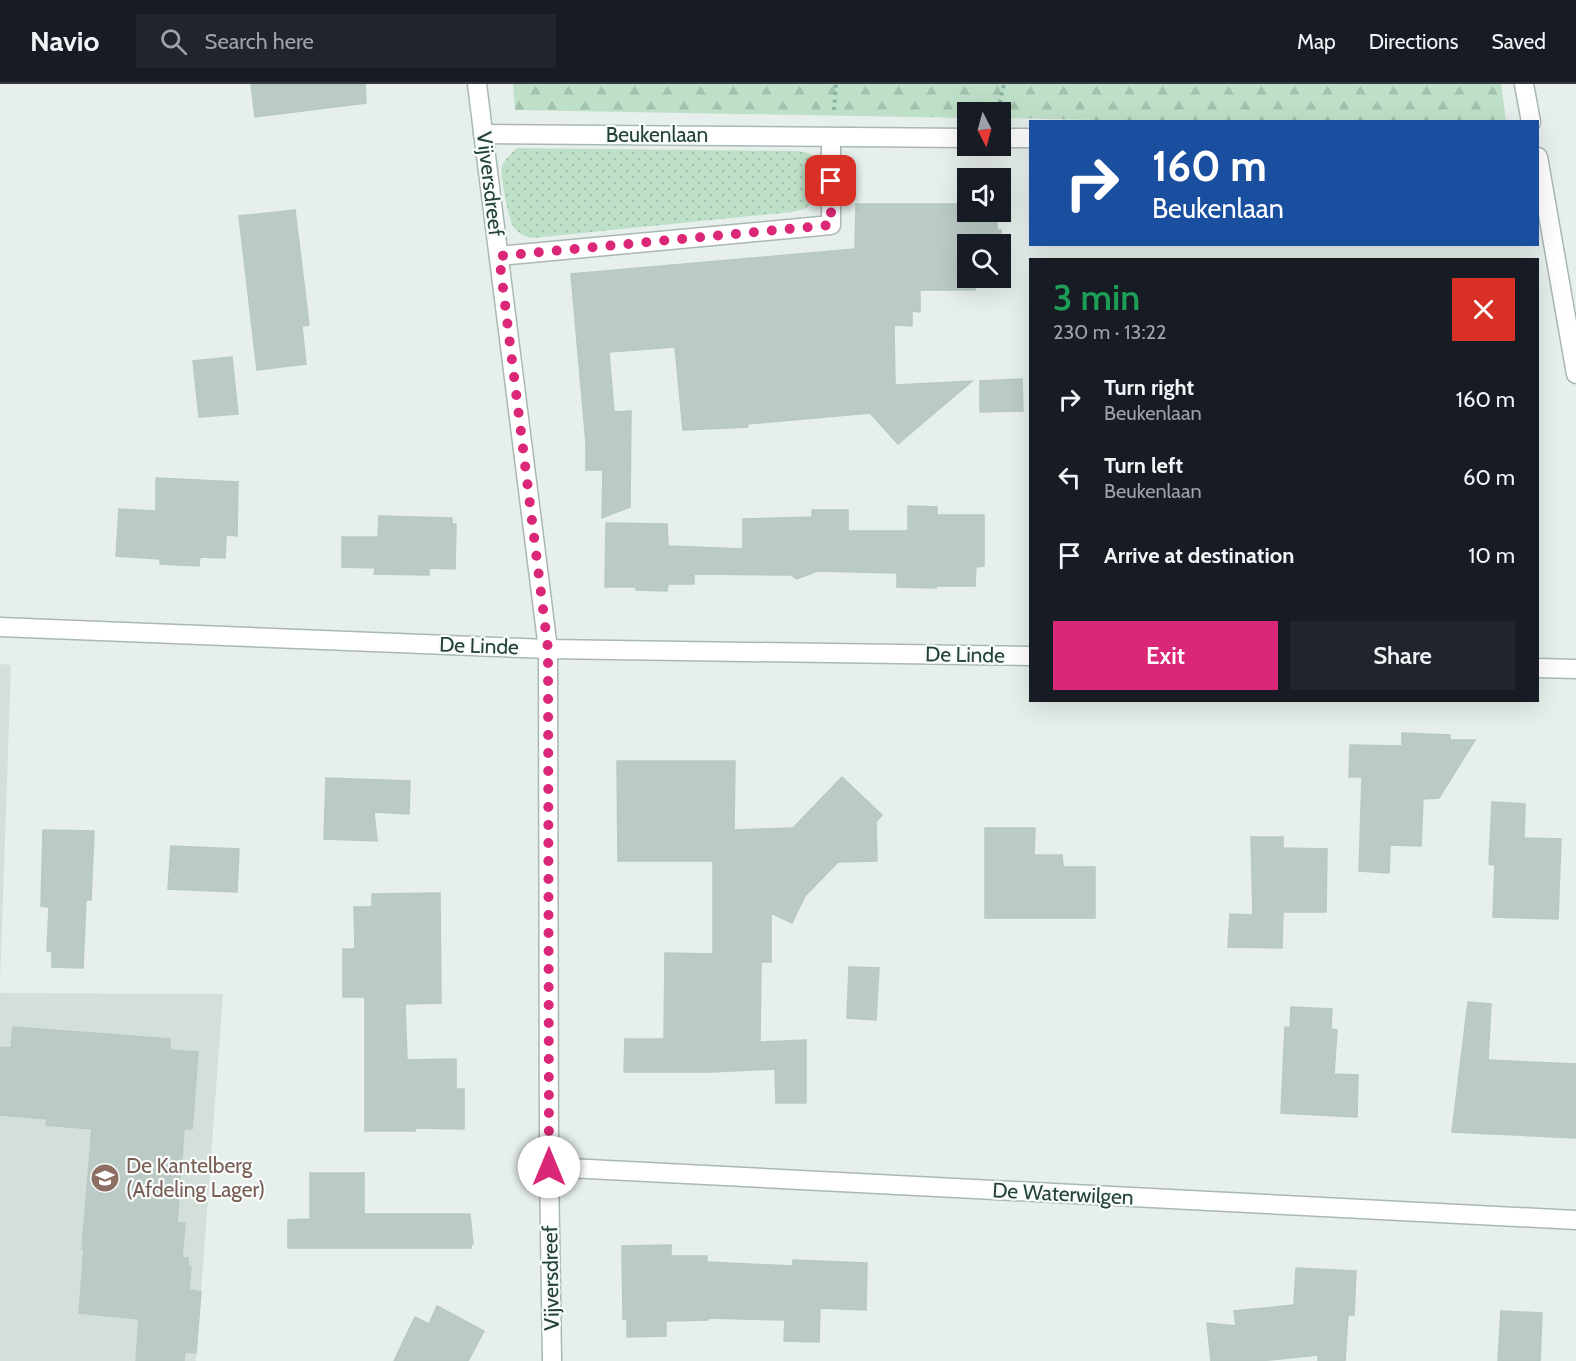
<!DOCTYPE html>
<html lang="en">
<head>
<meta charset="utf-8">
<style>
  :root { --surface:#171b24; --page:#20242c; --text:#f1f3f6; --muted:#9ea1a6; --line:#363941; --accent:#db2777 }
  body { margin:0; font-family:Cabin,sans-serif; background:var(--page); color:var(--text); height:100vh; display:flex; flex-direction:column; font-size:22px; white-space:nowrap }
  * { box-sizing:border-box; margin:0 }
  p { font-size:20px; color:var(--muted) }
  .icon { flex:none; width:33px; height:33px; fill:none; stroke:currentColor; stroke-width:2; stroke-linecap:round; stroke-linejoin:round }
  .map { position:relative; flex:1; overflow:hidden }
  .drawer { position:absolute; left:1029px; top:174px; width:510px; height:444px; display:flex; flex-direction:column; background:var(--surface); border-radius:0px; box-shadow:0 6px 24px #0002 }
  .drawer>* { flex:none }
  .guide { position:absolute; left:1029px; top:36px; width:510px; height:126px; border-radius:0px; box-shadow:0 6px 24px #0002; background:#1a4fa0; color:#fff; overflow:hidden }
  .needle { width:39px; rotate:174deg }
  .tools { position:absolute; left:957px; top:18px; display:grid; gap:12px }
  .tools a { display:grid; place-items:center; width:54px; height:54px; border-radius:0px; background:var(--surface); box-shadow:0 6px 24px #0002; font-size:30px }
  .pin { position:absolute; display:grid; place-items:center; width:51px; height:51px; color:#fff; margin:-26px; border-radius:12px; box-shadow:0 3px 9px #0006 }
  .me { position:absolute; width:66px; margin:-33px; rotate:0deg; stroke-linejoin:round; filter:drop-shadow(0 0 4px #0008) }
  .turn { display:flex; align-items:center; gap:21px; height:126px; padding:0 24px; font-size:27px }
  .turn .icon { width:78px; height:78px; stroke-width:2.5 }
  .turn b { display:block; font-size:42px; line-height:51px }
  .round { display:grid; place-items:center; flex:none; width:63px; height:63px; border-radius:0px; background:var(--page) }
  .head { display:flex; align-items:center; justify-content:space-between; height:102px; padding:0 24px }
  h1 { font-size:36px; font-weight:600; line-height:45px; color:#1e9e55 }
  .cta { display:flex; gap:12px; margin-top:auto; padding:12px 24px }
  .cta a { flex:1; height:69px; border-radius:0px; background:var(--accent); color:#fff; font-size:24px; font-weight:600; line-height:69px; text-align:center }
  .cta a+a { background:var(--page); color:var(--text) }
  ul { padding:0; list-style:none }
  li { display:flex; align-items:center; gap:18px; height:78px; padding:0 24px }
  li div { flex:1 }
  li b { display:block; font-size:22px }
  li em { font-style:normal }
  header { display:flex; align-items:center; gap:36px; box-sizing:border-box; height:84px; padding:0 30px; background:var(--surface); border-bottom:2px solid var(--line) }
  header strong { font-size:28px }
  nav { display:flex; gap:33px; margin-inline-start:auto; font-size:21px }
  .search { width:420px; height:54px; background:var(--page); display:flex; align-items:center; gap:15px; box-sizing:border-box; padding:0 21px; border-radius:0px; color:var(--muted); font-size:22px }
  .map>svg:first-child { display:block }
</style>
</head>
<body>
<header>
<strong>Navio</strong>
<div class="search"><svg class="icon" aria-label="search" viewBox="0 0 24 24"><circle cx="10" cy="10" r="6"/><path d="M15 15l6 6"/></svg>Search here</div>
<nav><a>Map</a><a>Directions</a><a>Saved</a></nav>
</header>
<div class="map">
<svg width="1576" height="1277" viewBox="0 0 1576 1277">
  <defs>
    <pattern id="grass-dots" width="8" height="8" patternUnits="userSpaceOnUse" patternTransform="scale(1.5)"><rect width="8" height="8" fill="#bfe0c8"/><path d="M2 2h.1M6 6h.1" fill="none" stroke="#a4c1ad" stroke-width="1.8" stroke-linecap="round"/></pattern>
    <pattern id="forest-firs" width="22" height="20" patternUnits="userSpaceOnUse" patternTransform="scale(1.5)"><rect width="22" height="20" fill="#bfe0c8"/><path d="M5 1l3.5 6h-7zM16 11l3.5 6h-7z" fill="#a4c1ad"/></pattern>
  </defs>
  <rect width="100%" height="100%" fill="#e6efeb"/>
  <!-- built -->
  <g fill="#d4dfda">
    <polygon points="0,580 11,581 0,900"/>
    <polygon points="0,909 223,910 196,1277 0,1277"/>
  </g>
  <!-- grass -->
  <path fill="url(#grass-dots)" d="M517,64L798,67C802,68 805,68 808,69C822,75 821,97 821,110L805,125L792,128L532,154C524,152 517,149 513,142C508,133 500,91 502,82C505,75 512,69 517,64Z"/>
  <!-- forest -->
  <polygon fill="url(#forest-firs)" points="513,0 1501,0 1506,37 1188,38 1001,34 1000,28 968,28 967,34 515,26"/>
  <!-- building -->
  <g fill="#bbcac4" stroke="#b8c9c2" stroke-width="1.5">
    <polygon points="251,0 365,0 366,19 255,33"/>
    <polygon points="856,120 968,120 968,128 997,128 997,146 1001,146 1001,193 1000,160 968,160 968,194 977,194 975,206 920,206 920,228 912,227 912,242 894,241 895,301 972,297 898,360 870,329 747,340 748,343 683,346 675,263 609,268 614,328 631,327 630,423 602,434 603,386 586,386 586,359 571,190 855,165"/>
    <polygon points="295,126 309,241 302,242 306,280 257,286 239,132"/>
    <polygon points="232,273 238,330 199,333 193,277"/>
    <polygon points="1022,295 1023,327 980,328 980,297"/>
    <polygon points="156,394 238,398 237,452 226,451 225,474 200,473 199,482 160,480 160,475 116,472 119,425 156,427"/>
    <polygon points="908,422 937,423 937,431 984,431 984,482 976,483 975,502 936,502 936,504 897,503 897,489 817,487 797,495 791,491 694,490 694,500 668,500 667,507 636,506 636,503 605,503 606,439 667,440 668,462 743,465 743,435 812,433 812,426 848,426 848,447 908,447"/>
    <polygon points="379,432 452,434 452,440 456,440 455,485 429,484 429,491 374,490 375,484 342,483 342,453 378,453"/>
    <polygon points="1402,649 1450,651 1450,656 1475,656 1439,714 1423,715 1421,762 1390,761 1389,789 1359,787 1362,693 1349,693 1350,661 1402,662"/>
    <polygon points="617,677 735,677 734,746 793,744 842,693 882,731 876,738 877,777 838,778 805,812 792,839 771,829 771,878 761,878 760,958 806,956 806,1019 776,1019 775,985 711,988 624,988 625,955 664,955 665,869 713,870 713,777 618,777"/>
    <polygon points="326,694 410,697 409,730 374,728 377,757 324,755"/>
    <polygon points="1492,718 1525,720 1524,754 1561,755 1558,835 1493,833 1495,781 1489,780"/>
    <polygon points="985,744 1035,744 1034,771 1062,771 1063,783 1095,783 1095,834 985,834"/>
    <polygon points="43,746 94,747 91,816 86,816 83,884 52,883 52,868 47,867 49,823 41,822"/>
    <polygon points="1251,753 1283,753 1283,764 1327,765 1326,828 1283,828 1282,864 1228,863 1230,830 1253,831"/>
    <polygon points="171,762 239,765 237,808 168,805"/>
    <polygon points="440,809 441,919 405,920 407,976 456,975 456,1005 464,1005 464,1045 415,1044 415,1047 365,1047 365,913 343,913 343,865 355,865 354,823 372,823 372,810"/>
    <polygon points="849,883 879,884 876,936 847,934"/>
    <polygon points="1468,918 1491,920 1488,976 1576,980 1576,1054 1452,1048"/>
    <polygon points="1291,923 1332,925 1331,945 1337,946 1334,990 1358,991 1357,1033 1281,1029 1285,943 1290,944"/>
    <polygon points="13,943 170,955 170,966 198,968 192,1045 184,1045 177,1139 185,1139 182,1174 188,1174 188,1182 191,1183 189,1206 201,1208 196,1269 185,1268 184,1277 136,1277 139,1235 79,1229 84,1165 82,1165 92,1045 46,1041 47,1035 0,1031 0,963 11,964"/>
    <polygon points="310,1089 364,1089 364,1130 470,1130 473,1160 471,1160 471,1164 288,1164 288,1136 310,1135"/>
    <polygon points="671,1161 671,1172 707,1172 707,1178 793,1182 793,1176 867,1179 866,1226 820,1224 819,1258 784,1257 785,1236 708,1234 708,1236 666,1237 666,1252 627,1253 627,1235 623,1235 622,1162"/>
    <polygon points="1296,1184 1356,1187 1354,1231 1348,1231 1345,1277 1318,1277 1318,1271 1259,1277 1211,1277 1207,1239 1236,1242 1234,1227 1294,1221"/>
    <polygon points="437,1222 484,1247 468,1277 394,1277 415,1233 429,1240"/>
    <polygon points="1501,1227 1542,1229 1540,1277 1498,1277"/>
  </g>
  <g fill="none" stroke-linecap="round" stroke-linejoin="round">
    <!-- minor casing -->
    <g stroke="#a8b8b2" stroke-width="21">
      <g id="minor">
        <polyline points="477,0 548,565 549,1083 552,1277"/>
        <polyline points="1524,0 1531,38"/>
        <polyline points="483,50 968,54"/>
        <polyline points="1000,54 1030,54"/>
        <polyline points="1538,73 1576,290"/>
        <polyline points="499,172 831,141 831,53"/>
        <polyline points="0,543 548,565 1030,572"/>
        <polyline points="1538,584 1576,585"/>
        <polyline points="549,1083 1576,1136"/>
      </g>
    </g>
    <!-- path -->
    <g stroke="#86b3a5" stroke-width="4" stroke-dasharray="3 4.5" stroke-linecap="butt">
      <polyline points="834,26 836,0"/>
      <polyline points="998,26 1004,0"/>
    </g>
    <!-- minor -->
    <use href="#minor" stroke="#fff" stroke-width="18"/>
  </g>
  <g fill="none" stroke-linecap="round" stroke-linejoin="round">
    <!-- route -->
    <polyline stroke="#db2777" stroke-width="10" stroke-dasharray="0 18" points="549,1083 548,565 499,172 831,141 831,97"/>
  </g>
  <!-- icons -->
  <defs>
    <g id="school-disc" transform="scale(1.5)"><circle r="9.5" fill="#8d6e63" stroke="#f7fbf9"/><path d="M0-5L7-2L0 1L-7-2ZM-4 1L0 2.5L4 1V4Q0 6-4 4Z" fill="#fff"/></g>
  </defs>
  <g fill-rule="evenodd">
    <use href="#school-disc" x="105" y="1094"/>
  </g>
  <g text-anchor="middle" stroke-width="4.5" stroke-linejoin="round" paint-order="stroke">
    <!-- street labels -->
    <g font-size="21" fill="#24423a" stroke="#f7fbf9">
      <text x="657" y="58">Beukenlaan</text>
      <text transform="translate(490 100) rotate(83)" y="7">Vijversdreef</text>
      <text transform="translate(479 562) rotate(2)" y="7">De Linde</text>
      <text transform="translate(965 571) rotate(1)" y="7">De Linde</text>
      <text transform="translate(1063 1110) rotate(3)" y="7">De Waterwilgen</text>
      <text transform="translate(551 1194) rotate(-91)" y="7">Vijversdreef</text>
    </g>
    <!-- education labels -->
    <g font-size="21" fill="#785e54" stroke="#f7fbf9" text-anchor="start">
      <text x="126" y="1089">De Kantelberg<tspan x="126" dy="24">(Afdeling Lager)</tspan></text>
    </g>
  </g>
</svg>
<div class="tools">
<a><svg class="needle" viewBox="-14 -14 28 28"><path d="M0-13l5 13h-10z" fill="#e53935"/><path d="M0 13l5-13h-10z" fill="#9ea1a6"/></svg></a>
<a><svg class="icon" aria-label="sound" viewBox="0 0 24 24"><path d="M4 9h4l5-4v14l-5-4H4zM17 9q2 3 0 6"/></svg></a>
<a><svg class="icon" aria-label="search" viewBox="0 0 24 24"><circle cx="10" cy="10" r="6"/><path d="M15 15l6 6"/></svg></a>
</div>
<div class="pin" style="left:831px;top:97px;background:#d93025"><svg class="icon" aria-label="arrive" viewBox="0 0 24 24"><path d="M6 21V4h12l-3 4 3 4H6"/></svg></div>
<svg class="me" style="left:549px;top:1083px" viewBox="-20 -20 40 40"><circle r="19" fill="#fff"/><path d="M0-13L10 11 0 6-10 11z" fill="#db2777"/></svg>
<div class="guide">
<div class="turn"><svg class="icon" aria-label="right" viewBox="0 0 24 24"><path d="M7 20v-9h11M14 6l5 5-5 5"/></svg><div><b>160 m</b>Beukenlaan</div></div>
</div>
<section class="drawer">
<div class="head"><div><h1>3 min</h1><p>230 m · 13:22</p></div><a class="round" style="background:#d93025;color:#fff"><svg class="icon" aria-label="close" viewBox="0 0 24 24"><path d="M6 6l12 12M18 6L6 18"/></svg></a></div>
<ul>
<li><svg class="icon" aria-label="right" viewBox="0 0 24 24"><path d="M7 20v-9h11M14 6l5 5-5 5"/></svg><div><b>Turn right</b><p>Beukenlaan</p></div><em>160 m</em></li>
<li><svg class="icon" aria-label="left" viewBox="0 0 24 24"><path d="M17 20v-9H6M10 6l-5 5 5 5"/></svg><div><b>Turn left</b><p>Beukenlaan</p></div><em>60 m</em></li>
<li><svg class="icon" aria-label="arrive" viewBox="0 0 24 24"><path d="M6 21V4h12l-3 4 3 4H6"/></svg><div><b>Arrive at destination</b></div><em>10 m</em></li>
</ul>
<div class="cta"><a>Exit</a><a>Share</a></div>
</section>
</div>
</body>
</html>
